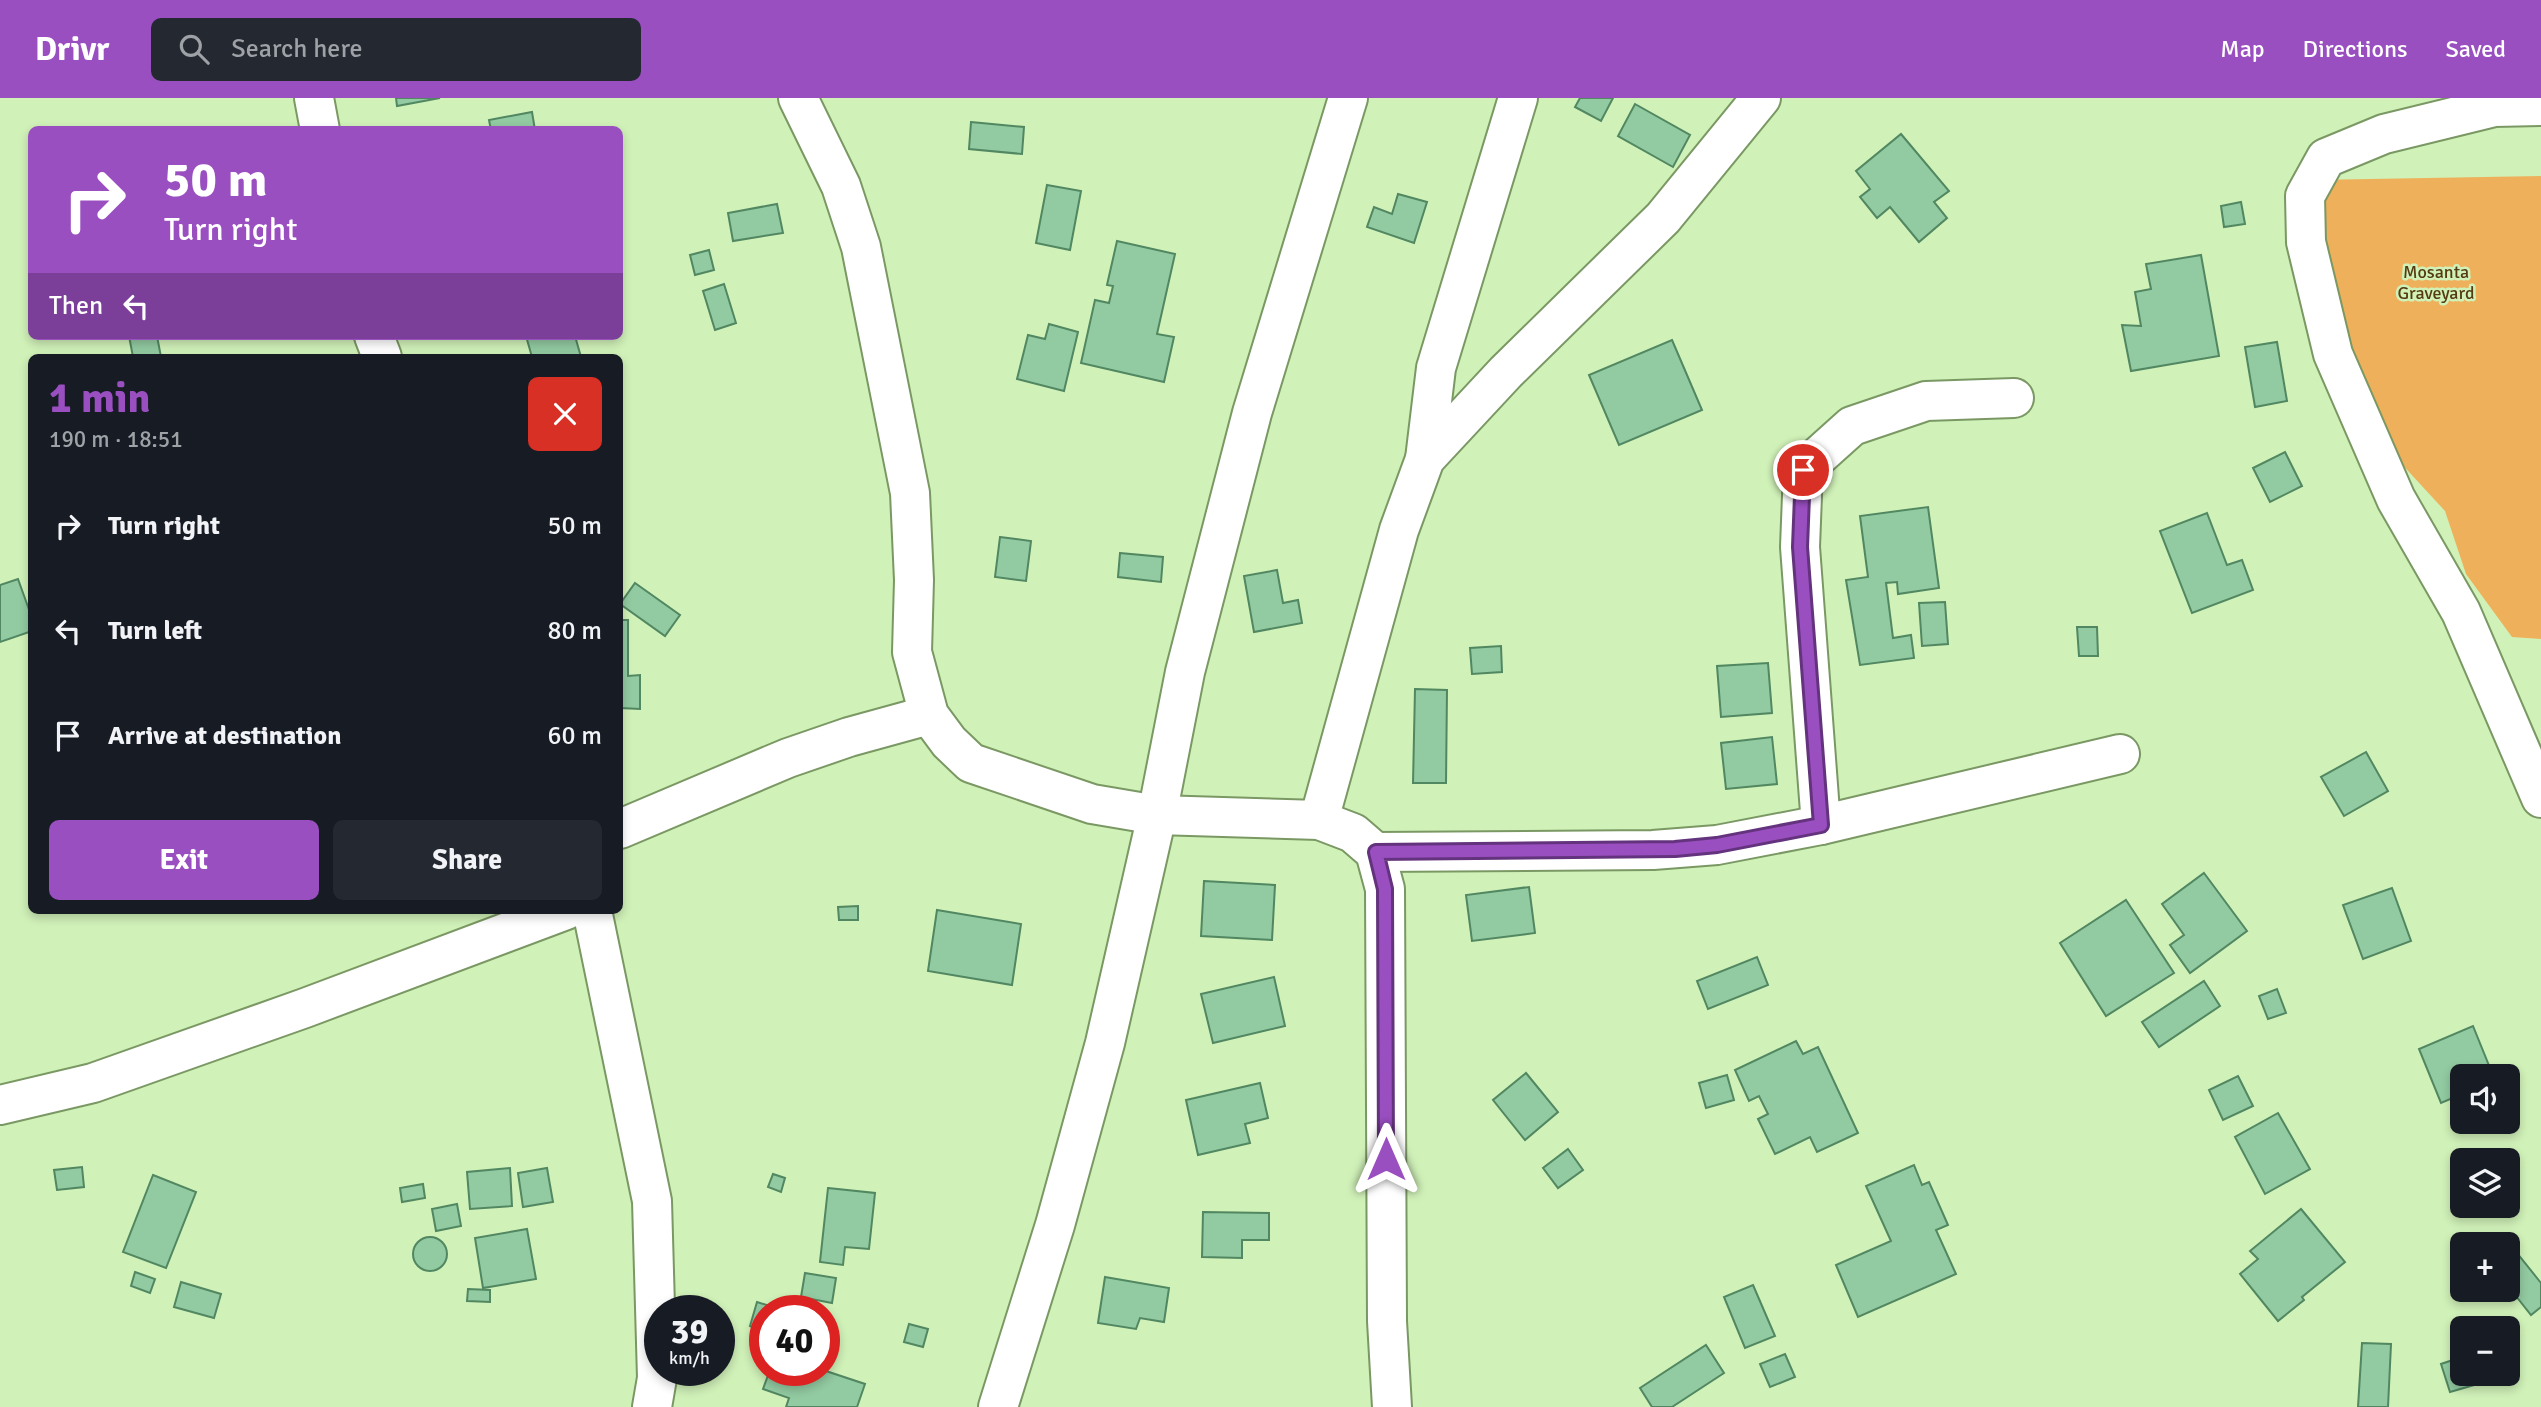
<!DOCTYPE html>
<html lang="en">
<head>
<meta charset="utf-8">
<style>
  :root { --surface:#171b24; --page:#242831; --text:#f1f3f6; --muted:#9ea1a6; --accent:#9a4fc1 }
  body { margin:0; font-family:Signika,sans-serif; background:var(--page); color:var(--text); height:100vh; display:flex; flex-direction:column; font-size:26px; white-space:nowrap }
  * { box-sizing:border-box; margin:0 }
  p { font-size:23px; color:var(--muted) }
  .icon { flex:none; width:38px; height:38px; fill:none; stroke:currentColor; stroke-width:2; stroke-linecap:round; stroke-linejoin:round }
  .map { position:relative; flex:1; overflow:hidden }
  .sheet { position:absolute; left:28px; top:256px; width:595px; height:560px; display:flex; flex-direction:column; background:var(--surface); border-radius:10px; box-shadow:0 4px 10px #0003 }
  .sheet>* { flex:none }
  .banner { position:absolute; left:28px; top:28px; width:595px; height:214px; border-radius:10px; box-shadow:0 4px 10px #0003; background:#9a4fc1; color:#fff; overflow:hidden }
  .controls { position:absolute; left:2450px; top:966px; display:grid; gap:14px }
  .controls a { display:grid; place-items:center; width:70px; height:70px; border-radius:10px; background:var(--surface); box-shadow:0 4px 10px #0003; font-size:35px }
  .speed { position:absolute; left:644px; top:1197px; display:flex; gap:14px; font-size:35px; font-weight:700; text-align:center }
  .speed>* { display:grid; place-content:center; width:91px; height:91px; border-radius:50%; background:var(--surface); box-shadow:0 4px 10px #0003; line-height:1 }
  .speed small { font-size:18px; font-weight:400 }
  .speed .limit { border:10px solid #d22; background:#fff; color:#111 }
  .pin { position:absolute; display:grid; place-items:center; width:60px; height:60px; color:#fff; margin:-30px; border:4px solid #fff; border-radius:50%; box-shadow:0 2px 7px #0007 }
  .me { position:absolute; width:77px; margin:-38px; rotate:0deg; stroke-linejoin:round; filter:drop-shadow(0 0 5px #0008) }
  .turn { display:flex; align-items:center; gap:24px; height:147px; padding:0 21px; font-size:32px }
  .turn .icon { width:91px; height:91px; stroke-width:2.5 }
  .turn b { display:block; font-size:49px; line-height:60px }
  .then { display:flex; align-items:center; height:66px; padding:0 21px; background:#0003; gap:14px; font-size:26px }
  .round { display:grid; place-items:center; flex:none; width:74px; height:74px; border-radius:10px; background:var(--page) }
  .headline { display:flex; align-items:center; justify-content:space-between; height:119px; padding:0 21px }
  h1 { font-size:42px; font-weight:700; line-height:52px; color:var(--accent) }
  .cta { display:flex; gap:14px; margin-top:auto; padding:14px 21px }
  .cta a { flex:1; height:80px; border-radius:10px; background:var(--accent); color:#fff; font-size:28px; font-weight:700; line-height:80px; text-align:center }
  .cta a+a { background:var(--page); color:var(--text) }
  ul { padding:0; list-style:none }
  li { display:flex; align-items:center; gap:21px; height:105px; padding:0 21px }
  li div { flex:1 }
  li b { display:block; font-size:26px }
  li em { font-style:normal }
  header { display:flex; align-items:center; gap:42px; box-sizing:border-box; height:98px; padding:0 35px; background:var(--accent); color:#fff }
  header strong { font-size:33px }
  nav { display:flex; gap:38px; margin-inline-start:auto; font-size:24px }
  .search { width:490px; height:63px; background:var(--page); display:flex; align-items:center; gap:18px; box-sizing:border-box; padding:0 24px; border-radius:10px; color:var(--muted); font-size:26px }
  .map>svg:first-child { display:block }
</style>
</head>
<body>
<header>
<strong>Drivr</strong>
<div class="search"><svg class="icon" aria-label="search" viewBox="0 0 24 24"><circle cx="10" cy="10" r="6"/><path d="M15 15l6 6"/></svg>Search here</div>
<nav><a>Map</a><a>Directions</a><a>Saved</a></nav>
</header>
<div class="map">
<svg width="2541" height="1309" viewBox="0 0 2541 1309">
  <rect width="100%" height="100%" fill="#d0f1b8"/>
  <!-- green -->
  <polygon fill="#efb05b" points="2541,78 2541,541 2512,539 2466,476 2445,413 2363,324 2331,195 2313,82"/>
  <!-- building -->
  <g fill="#92caa1" stroke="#518761" stroke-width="2">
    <polygon points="396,0 440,0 397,8"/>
    <polygon points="1580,0 1613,0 1601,23 1575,9"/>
    <polygon points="1635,6 1690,37 1673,69 1618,38"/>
    <polygon points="532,14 535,32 491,32 489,22"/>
    <polygon points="971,24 1024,29 1022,56 969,51"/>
    <polygon points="1901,36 1949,93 1934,104 1947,120 1919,144 1890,109 1877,120 1860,99 1870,91 1856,73"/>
    <polygon points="1047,87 1081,93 1070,152 1036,145"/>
    <polygon points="1398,96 1427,104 1414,145 1367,129 1374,109 1392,116"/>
    <polygon points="2241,104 2245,126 2224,129 2221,108"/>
    <polygon points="777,106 783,135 733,143 728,115"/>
    <polygon points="1117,143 1175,156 1157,236 1174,239 1164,284 1081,265 1095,202 1109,205 1113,188 1107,187"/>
    <polygon points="709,152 714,172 695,177 690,157"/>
    <polygon points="2201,157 2219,258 2131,273 2122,227 2141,228 2135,194 2151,191 2146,166"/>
    <polygon points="724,186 736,225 715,232 703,193"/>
    <polygon points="1049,226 1078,234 1064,293 1017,281 1028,237 1045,241"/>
    <polygon points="129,238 157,238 161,259 133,259"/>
    <polygon points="526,238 575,238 581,259 532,259"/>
    <polygon points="1672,242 1702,312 1619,347 1589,277"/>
    <polygon points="2277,244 2287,303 2255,309 2245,249"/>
    <polygon points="2285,354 2302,388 2270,404 2253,370"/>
    <polygon points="1928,409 1939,490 1898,496 1897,484 1886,485 1893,540 1911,537 1914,560 1860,567 1846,482 1868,479 1860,418"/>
    <polygon points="2207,415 2227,467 2242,462 2253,492 2192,515 2160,433"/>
    <polygon points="1000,439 1031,443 1026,483 995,479"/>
    <polygon points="1120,455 1163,459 1161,484 1118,479"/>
    <polygon points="1277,472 1283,505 1298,502 1302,525 1254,534 1244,478"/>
    <polygon points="18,481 32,520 32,533 0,544 0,487"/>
    <polygon points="635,485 680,517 665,538 620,506"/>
    <polygon points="1945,504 1948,546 1922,548 1919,505"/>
    <polygon points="620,522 628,522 628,578 640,577 640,611 620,610"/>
    <polygon points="2077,529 2097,529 2098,558 2079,558"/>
    <polygon points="1501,548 1502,574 1472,576 1470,550"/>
    <polygon points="1768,565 1772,615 1721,619 1717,568"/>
    <polygon points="1415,591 1447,592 1446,685 1413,685"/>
    <polygon points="1772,639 1777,686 1726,691 1721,645"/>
    <polygon points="2366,654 2388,693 2344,718 2321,679"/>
    <polygon points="2204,775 2247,833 2190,875 2170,847 2184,837 2162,806"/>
    <polygon points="1204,783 1275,787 1272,842 1201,838"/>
    <polygon points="1529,789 1535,835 1472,843 1466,797"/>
    <polygon points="2392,790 2411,843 2363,861 2343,807"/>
    <polygon points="2126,802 2174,875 2106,918 2060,845"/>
    <polygon points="858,808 858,822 839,822 838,809"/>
    <polygon points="937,812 1021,826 1012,887 928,873"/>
    <polygon points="1757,859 1768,887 1708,911 1697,883"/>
    <polygon points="1274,879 1285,928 1213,945 1201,896"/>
    <polygon points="2204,883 2220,908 2159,949 2142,924"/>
    <polygon points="2277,891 2286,915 2268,921 2259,898"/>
    <polygon points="2473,928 2492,975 2485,978 2462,978 2462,996 2441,1005 2419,951"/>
    <polygon points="1796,943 1803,956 1818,949 1858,1035 1817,1054 1810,1039 1775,1056 1758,1021 1768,1016 1759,998 1749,1003 1735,972"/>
    <polygon points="1526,975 1558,1014 1525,1042 1493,1002"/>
    <polygon points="1727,977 1734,1002 1706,1010 1699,985"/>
    <polygon points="2238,978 2253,1008 2223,1022 2209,992"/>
    <polygon points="1260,985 1268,1020 1245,1026 1250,1045 1198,1057 1186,1002"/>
    <polygon points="2278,1015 2310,1071 2265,1096 2235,1039"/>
    <polygon points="1568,1051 1583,1072 1558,1090 1543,1070"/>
    <polygon points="1914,1067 1922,1087 1929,1084 1948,1127 1936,1132 1956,1176 1858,1219 1836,1167 1891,1143 1866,1088"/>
    <polygon points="82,1069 84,1089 57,1092 54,1072"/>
    <polygon points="510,1070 512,1108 470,1111 467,1074"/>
    <polygon points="547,1070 553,1104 523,1109 518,1075"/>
    <polygon points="773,1076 785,1080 781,1094 768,1089"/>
    <polygon points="153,1077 196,1094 166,1170 123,1154"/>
    <polygon points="423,1086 425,1100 402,1104 400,1090"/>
    <polygon points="828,1090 875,1095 869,1151 845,1149 843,1167 820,1164"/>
    <polygon points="457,1106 461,1128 436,1133 432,1111"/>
    <polygon points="2301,1111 2345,1164 2302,1199 2304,1202 2278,1223 2240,1176 2258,1161 2250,1153"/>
    <polygon points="1203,1114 1269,1115 1269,1142 1242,1142 1242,1160 1202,1159"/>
    <polygon points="527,1131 536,1181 483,1190 475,1140"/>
    <circle cx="430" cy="1156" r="17"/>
    <polygon points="2505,1140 2541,1185 2541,1209 2531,1217 2508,1188 2508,1146 2497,1146"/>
    <polygon points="135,1174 155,1181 150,1195 131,1188"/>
    <polygon points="805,1175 836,1180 832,1205 801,1199"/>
    <polygon points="1105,1179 1169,1190 1164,1224 1140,1220 1136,1231 1098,1225"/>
    <polygon points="181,1184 221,1196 214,1220 174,1209"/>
    <polygon points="1753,1187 1775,1238 1745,1250 1724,1199"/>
    <polygon points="468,1191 490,1192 490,1204 467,1203"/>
    <polygon points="757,1204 786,1213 765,1213 765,1233 750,1228"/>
    <polygon points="909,1226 928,1231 923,1249 904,1244"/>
    <polygon points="2362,1245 2391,1246 2388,1309 2358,1309"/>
    <polygon points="1706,1247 1724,1275 1672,1309 1652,1309 1640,1290"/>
    <polygon points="1785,1256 1795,1279 1770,1289 1760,1266"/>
    <polygon points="2462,1259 2462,1276 2478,1276 2481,1285 2450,1294 2441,1266"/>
    <polygon points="824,1262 829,1264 826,1273 865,1286 857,1309 786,1309 789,1300 763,1291 770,1272 824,1272"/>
  </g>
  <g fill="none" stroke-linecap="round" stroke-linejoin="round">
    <!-- minor casing -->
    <g stroke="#7a9863" stroke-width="42">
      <g id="minor">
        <polyline points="314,0 320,32"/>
        <polyline points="798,0 841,88 861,149 910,395 914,482 912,554 929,617 949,644 971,665 1092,706 1157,717 1319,722 1353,735 1375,754 1385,791 1387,1223 1392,1309"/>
        <polyline points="2541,8 2494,9 2384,36 2326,60 2305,98 2306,144 2333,256 2396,401 2461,514 2541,700"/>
        <polyline points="374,238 382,259"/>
        <polyline points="1425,361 1436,270 1518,0"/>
        <polyline points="1319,722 1399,432 1425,361 1506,274 1663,120 1761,0"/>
        <polyline points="1821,727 1800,449 1803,372 1852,328 1926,303 2014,300"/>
        <polyline points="620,731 788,660 849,639 929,617"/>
        <polyline points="1375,754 1653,752 1717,747 1821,727 2120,656"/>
        <polyline points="592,812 652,1103 657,1280 652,1309"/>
        <polyline points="0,1007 93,985 305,910 566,812"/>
        <polyline points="998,1309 1055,1127 1105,945 1157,717 1185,574 1252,315 1348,0"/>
      </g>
    </g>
    <!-- minor -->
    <use href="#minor" stroke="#fff" stroke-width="38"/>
  </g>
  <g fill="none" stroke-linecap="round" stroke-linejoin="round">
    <!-- route casing -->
    <g stroke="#64337d" stroke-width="18">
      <polyline id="route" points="1386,1061 1385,791 1376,754 1675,751 1717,747 1821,727 1800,449 1803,372"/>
    </g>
    <!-- route -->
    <use href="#route" stroke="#9a4fc1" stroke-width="12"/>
  </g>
  <g text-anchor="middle" stroke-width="5" stroke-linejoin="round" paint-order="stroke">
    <!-- park labels -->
    <g font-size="18" fill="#553a12" stroke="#d0f1b8">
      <text x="2436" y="180">Mosanta<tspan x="2436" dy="21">Graveyard</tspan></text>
    </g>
  </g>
</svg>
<div class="controls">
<a><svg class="icon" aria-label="sound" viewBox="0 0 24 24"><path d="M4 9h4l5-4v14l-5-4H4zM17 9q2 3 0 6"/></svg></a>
<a><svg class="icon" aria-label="layers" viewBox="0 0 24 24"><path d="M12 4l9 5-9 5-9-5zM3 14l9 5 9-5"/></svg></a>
<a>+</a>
<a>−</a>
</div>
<div class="speed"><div>39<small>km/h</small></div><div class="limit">40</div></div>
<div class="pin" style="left:1803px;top:372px;background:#d93025"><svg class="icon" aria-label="arrive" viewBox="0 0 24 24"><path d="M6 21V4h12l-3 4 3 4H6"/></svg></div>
<svg class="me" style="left:1386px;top:1061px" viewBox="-20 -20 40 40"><path d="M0-17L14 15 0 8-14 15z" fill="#9a4fc1" stroke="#fff" stroke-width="4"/></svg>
<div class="banner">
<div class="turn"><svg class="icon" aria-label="right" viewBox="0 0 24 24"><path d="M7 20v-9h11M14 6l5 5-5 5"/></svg><div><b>50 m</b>Turn right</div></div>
<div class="then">Then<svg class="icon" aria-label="left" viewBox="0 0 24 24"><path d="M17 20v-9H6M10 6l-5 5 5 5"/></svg></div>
</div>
<section class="sheet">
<div class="headline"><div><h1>1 min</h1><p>190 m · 18:51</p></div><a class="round" style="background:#d93025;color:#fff"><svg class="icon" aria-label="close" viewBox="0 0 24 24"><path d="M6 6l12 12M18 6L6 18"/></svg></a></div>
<ul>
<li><svg class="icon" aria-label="right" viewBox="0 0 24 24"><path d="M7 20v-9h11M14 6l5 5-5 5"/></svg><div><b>Turn right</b></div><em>50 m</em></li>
<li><svg class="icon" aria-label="left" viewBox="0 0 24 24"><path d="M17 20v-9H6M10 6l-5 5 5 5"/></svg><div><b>Turn left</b></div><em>80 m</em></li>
<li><svg class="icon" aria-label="arrive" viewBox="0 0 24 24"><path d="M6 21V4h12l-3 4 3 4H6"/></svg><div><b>Arrive at destination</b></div><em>60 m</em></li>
</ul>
<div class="cta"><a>Exit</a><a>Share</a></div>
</section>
</div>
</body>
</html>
